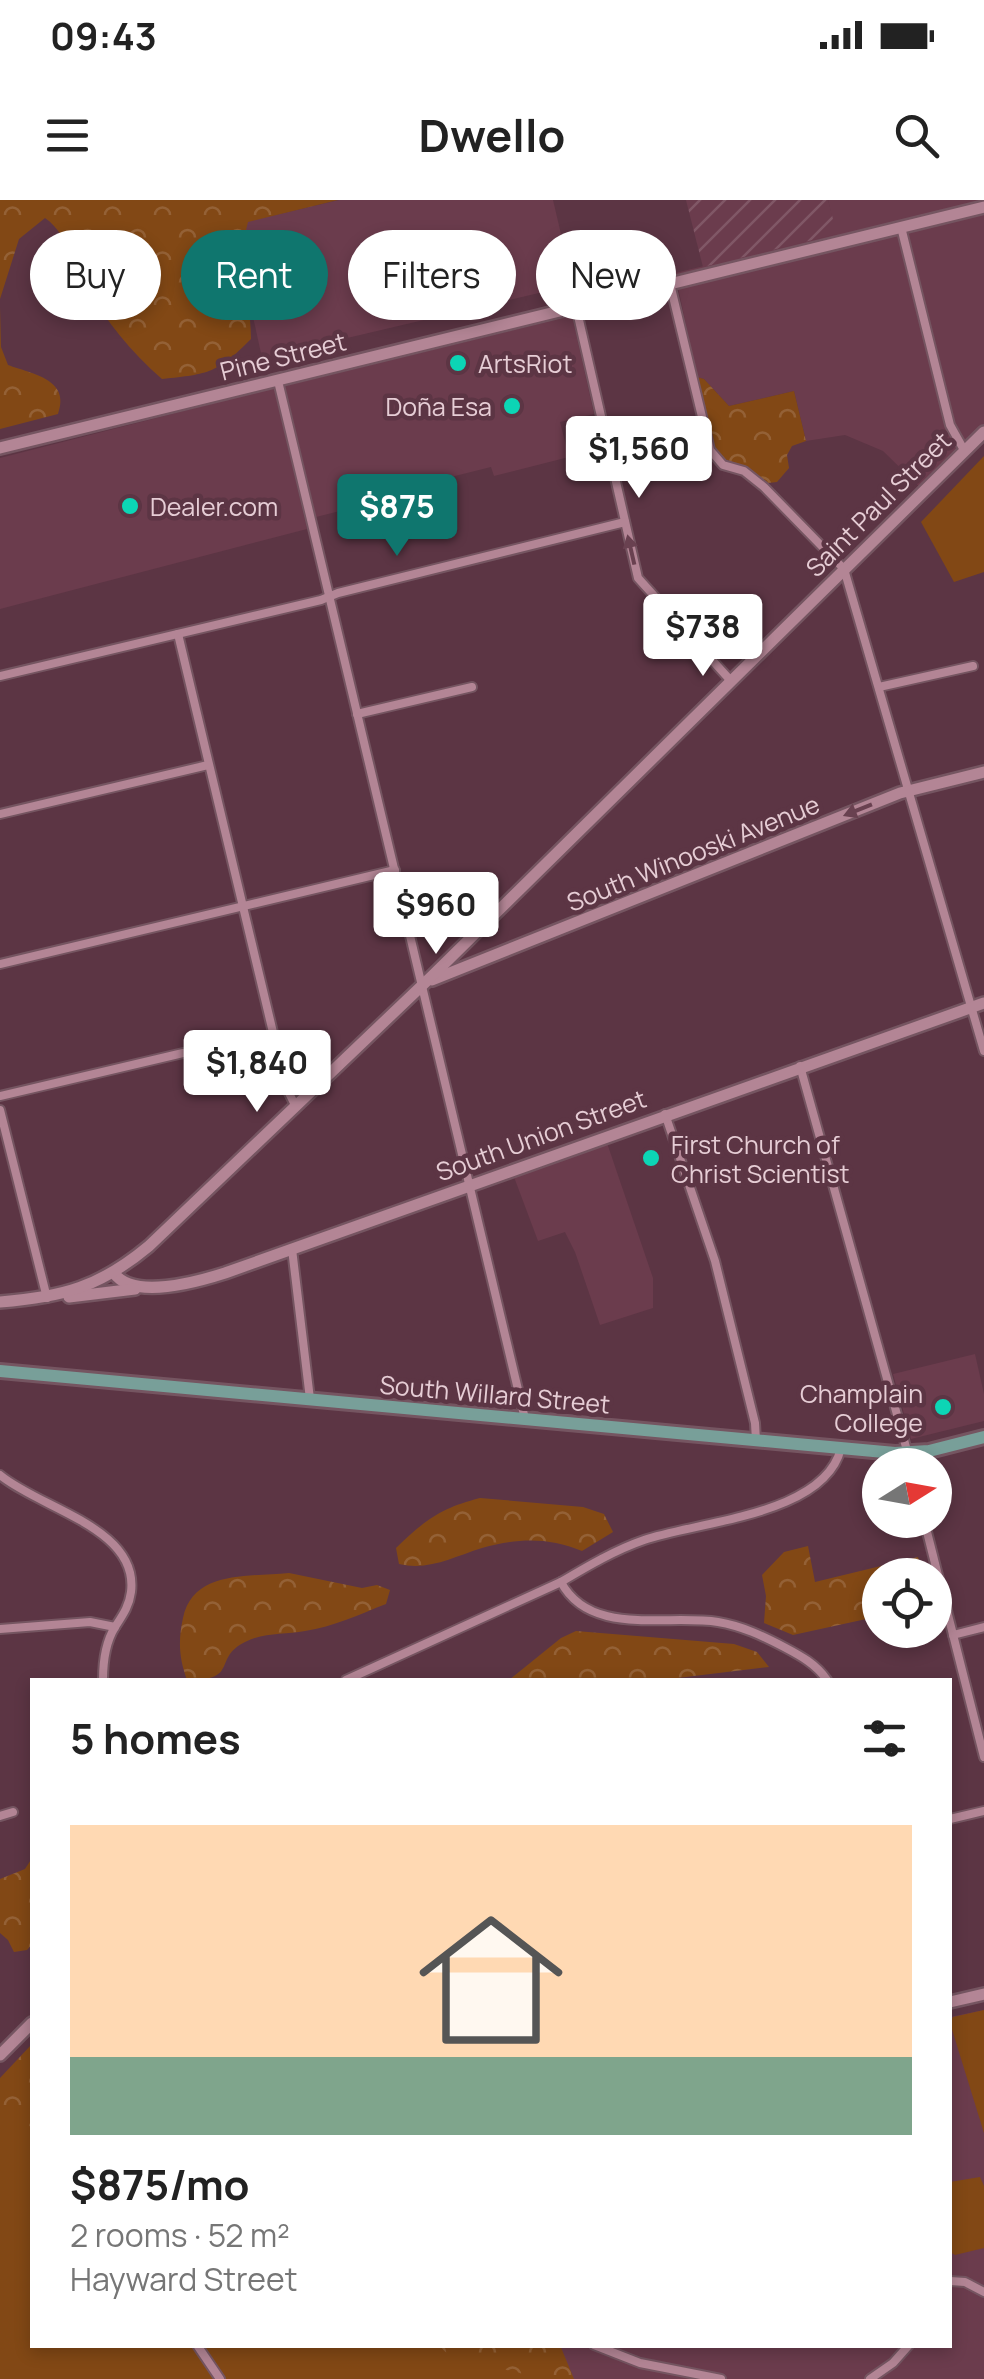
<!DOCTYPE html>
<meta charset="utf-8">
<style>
:root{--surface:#fff;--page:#f6f6f6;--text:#222;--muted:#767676;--accent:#0f766e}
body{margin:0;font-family:Manrope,sans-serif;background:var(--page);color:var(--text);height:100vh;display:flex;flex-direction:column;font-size:38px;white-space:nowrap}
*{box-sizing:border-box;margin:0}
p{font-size:32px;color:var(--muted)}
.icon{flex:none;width:55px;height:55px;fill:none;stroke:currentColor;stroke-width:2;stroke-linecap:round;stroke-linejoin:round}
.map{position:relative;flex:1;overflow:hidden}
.panel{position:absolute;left:30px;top:1478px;width:922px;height:670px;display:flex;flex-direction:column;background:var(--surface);border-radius:0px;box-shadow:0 5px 15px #0003}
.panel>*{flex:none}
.guide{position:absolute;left:30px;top:30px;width:925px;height:90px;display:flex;gap:20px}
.needle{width:65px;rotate:79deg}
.tools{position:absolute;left:862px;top:1248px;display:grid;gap:20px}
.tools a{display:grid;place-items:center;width:90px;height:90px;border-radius:50%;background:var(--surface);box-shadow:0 5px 15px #0003;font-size:50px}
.price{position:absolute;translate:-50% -85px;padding:0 22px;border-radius:10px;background:#fff;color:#222;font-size:32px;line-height:65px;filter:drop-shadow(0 2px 5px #0008)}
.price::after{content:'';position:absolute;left:50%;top:60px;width:30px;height:22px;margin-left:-15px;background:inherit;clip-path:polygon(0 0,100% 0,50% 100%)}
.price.on{background:var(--accent);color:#fff}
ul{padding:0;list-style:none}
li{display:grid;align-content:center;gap:20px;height:530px;padding:0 40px}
li span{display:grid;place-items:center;height:310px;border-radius:0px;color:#555}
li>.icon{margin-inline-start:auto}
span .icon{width:180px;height:180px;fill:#fffc;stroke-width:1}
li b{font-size:42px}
h2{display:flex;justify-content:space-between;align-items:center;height:120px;padding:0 40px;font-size:42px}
.chip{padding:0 35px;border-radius:45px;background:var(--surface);box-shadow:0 5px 15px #0003;font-size:35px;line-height:90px}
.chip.on{background:var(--accent);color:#fff}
.status{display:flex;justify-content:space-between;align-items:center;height:70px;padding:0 50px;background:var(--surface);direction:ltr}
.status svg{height:28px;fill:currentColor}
header{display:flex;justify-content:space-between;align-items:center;height:130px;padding:0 40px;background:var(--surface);font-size:45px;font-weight:700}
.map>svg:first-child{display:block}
.built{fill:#6b3c4d}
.industrial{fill:url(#industrial-furrows)}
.green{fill:#824815}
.forest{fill:url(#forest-crowns)}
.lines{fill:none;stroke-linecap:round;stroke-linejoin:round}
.street-casing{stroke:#755561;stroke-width:12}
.secondary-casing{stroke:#755561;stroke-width:16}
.primary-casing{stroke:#755561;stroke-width:18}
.street{stroke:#b38595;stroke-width:8}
.secondary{stroke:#b38595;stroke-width:11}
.primary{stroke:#789f99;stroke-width:12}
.oneway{fill:#694150}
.poi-dot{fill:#0cd5b5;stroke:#5c3544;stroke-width:4}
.labels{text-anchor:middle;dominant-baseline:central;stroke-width:9;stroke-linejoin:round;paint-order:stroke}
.street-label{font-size:25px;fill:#e6cdd5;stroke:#5c3544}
.poi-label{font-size:25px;fill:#e6cdd5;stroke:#5c3544;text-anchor:start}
</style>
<div class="status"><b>09:43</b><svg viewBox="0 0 49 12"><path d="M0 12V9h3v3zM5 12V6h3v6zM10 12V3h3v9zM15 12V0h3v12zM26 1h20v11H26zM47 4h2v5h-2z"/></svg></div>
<header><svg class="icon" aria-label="menu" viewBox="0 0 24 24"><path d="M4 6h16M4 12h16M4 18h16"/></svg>Dwello<svg class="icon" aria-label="search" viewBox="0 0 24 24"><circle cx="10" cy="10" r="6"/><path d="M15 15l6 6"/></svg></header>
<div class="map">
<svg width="984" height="2179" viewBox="0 0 984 2179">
<defs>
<pattern id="industrial-furrows" width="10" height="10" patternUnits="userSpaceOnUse" patternTransform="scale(2.5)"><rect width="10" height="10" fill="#6b3c4d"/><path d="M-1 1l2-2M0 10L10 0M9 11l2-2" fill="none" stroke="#805766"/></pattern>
<pattern id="forest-crowns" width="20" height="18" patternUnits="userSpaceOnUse" patternTransform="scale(2.5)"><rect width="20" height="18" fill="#824815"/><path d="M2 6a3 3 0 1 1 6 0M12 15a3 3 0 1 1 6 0" fill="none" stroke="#946136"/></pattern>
</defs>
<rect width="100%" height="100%" fill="#5c3544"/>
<g class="built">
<polygon points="339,0 553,0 573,85 262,158 233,25"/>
<polygon points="828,0 984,0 984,241 929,296 883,251 845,235 806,241 794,191 729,206 704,179 697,177 675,73 836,34"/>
<polygon points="572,116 594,214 560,222 569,257 494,276 491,267 395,291 396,297 316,317 285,186"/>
<polygon points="274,188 307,329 0,409 0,258"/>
<polygon points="607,943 653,1078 653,1108 600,1125 575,1052 565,1032 538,1041 514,977"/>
<polygon points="975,1154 984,1194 984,1221 911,1239 893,1174"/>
<polygon points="984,1810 984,2179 566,2179 556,2145 950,2145 950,1817"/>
</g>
<polygon class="industrial" points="686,0 828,0 837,34 703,67"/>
<g class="green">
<polygon points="984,256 984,372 954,382 921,322"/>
<polygon points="984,1810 984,1933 950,1823 953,1817"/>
<polygon points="32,1917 32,2145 556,2145 566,2179 0,2179 0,1920"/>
<polygon points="980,1977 984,1986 984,2048 955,2055 950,2052 950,1982"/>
</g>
<g class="forest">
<path d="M0,0H338L248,22C238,55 251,103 251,139C217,173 210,174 162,179C131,152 106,121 86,86C72,62 67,33 45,18L19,39L0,99Z"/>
<path d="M0,107L1,147L8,165C32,174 71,179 58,214L0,229Z"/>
<polygon points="697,177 704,179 729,206 794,191 806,241 792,246 787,255 789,268 777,282 768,283 750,269 717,256 710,241"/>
<path d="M480,1298L583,1307L604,1314L613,1332L582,1351C548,1337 518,1338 482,1348C453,1357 429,1371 399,1364L396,1348C425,1320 441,1308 480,1298Z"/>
<polygon points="808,1346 815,1382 918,1357 923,1375 880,1375 880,1416 793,1435 764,1423 766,1396 762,1375 784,1352"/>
<path d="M289,1373L362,1388L377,1385L390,1390L386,1404C360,1414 333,1427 305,1431C285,1435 264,1432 245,1442C212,1458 240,1481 187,1480C179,1458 178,1441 183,1418C193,1370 249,1377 289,1373Z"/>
<polygon points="576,1431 734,1444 757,1452 769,1467 661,1480 509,1480 561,1438"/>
<polygon points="32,1658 32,1744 27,1750 14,1752 8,1740 0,1733 0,1679 25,1669"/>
<polygon points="32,1844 32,1926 0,1928 0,1878"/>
<polygon points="438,2145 560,2145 574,2179 531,2179 520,2173 451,2157"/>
</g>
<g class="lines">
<defs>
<g id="street">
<polyline points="901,27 950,225 964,250"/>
<polyline points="670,84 710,250 723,265 744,271 764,287 844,369 984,851"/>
<polyline points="576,107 638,378 731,481"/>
<polyline points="278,181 525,1219"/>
<polyline points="178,434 286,887 296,907"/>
<polyline points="0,476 321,400 338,393 625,322"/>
<polyline points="879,487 973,466"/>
<polyline points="357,514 472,487"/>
<polyline points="0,614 208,565"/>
<polyline points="0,764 395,670"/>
<polyline points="800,866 911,1265"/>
<polyline points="0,896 183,853"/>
<polyline points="0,910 47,1098"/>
<polyline points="665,914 715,1061 755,1223 756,1241"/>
<polyline points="292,1049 310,1199"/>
<path d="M0,1275C41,1309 139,1328 131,1392C129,1407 122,1416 115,1427C105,1443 103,1462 103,1480"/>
<polyline points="924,1320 984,1557"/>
<polyline points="0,1429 90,1422 115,1427"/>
<polyline points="953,1435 984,1427"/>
<polyline points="346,1480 561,1382"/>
<path d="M827,1480C816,1464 801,1456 784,1447C763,1436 742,1426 718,1422C667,1414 590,1437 561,1382C588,1366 615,1350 644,1340C700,1321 825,1315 841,1248"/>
<polyline points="0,1616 13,1612"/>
<polyline points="950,1619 984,1611"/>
<polyline points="950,2081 965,2082 984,2092"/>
<polyline points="197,2145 220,2179"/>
<polyline points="594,2145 640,2163 721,2179"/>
<polyline points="870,2179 893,2163 909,2145"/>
</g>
<g id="secondary">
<polyline points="0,248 984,7"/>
<polyline points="432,780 900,593 984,572"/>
<path d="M114,1073C133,1100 197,1082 225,1073L984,803"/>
<polyline points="69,1097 135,1089"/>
<path d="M0,1102C63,1097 100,1087 149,1046L431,777L984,232"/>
<polyline points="950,1802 984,1794"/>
<polyline points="0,1855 32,1823"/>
</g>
<polyline id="primary" points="0,1171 895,1253 929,1251 984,1237"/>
</defs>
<use href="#street" class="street-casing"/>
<use href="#secondary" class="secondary-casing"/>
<use href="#primary" class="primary-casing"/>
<use href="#street" class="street"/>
<use href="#secondary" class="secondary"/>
<use href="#primary" class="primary"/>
</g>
<defs><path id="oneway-solid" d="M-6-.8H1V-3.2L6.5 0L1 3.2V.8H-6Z" transform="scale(2.5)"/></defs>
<g class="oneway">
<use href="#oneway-solid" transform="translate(631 350) rotate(-103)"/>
<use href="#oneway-solid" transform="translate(858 610) rotate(158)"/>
</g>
<g class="poi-dot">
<circle cx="458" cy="163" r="10"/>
<circle cx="512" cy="206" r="10"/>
<circle cx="130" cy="306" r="10"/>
<circle cx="651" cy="958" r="10"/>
<circle cx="943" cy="1207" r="10"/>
</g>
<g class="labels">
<g class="street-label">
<text transform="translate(283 156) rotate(-14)">Pine Street</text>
<text transform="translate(878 304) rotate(-45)">Saint Paul Street</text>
<text transform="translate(693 653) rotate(-22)">South Winooski Avenue</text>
<text transform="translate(541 935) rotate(-20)">South Union Street</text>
<text transform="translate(495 1194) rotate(5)">South Willard Street</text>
</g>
<g class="poi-label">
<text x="478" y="163">ArtsRiot</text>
<text x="492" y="206" text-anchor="end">Doña Esa</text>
<text x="150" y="306">Dealer.com</text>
<text x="671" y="944">First Church of<tspan x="671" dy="29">Christ Scientist</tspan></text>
<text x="923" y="1193" text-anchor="end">Champlain<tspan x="923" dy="29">College</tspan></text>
</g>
</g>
</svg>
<div class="tools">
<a><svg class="needle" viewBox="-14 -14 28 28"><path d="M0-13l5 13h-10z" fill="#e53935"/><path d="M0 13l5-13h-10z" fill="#767676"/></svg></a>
<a><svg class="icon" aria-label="locate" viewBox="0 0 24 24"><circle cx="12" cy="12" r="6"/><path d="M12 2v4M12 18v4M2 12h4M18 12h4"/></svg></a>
</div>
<b class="price" style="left:639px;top:301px">$1,560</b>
<b class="price on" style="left:397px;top:359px">$875</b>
<b class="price" style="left:703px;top:479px">$738</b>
<b class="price" style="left:436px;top:757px">$960</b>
<b class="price" style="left:257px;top:915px">$1,840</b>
<div class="guide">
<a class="chip">Buy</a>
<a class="chip on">Rent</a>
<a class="chip">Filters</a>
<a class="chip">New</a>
</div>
<section class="panel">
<h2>5 homes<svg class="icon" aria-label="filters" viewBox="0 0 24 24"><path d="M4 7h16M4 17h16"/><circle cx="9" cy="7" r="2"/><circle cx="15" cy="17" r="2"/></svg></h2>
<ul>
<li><span style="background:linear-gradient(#ffd9b3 75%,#7fa58c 0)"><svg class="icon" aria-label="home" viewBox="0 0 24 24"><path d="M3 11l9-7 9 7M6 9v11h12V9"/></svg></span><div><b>$875/mo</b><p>2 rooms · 52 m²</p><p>Hayward Street</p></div></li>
</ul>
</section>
</div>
